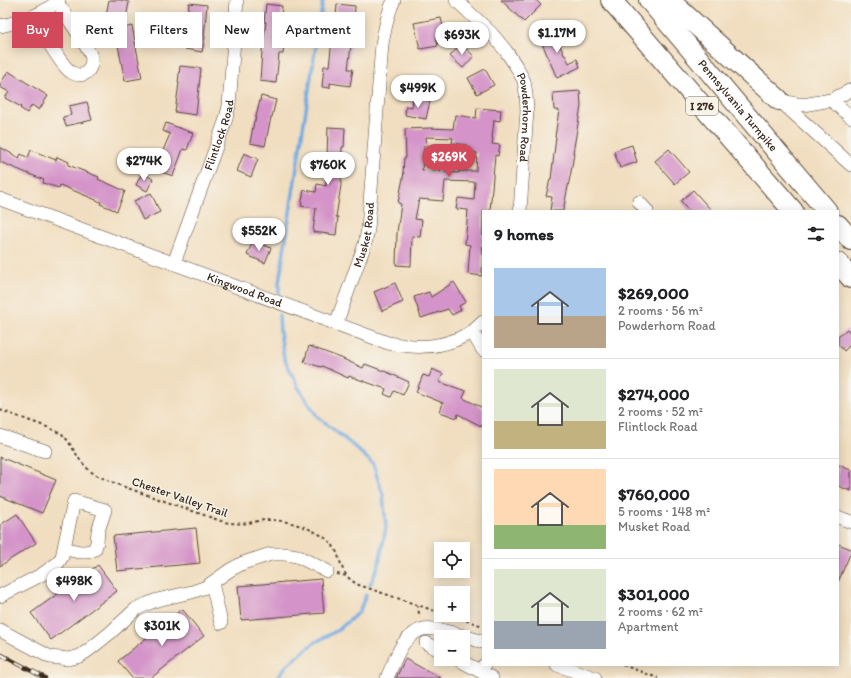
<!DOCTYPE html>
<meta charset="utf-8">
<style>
:root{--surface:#fff;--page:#f6f6f6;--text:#202124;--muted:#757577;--line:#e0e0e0;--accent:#d1495b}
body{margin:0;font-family:Itim,sans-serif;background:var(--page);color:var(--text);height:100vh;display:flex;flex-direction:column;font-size:15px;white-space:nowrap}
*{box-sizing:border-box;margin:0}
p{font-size:13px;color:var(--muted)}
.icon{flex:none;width:22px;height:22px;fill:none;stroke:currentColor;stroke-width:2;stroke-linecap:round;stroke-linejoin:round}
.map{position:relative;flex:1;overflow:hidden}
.side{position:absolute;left:482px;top:210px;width:357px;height:456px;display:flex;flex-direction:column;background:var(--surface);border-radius:0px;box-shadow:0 2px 10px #0003}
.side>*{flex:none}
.guide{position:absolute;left:12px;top:12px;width:380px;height:36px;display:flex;gap:8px}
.fabs{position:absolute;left:434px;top:542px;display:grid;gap:8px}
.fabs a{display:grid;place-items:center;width:36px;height:36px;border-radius:0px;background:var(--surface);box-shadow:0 2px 10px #0003;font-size:20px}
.price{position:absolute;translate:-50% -34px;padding:0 9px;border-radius:14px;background:#fff;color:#222;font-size:13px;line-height:26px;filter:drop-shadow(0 1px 2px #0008)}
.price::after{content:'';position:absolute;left:50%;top:24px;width:12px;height:9px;margin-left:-6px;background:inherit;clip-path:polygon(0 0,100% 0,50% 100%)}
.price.current{background:var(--accent);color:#fff}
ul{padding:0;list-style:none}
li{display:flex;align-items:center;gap:12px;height:100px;padding:0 12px}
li+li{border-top:1px solid var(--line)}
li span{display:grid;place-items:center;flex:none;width:112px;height:80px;border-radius:0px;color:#555}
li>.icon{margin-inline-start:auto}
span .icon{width:48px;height:48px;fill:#fffc;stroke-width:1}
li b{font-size:17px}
h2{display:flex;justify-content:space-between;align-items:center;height:48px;padding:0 12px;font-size:17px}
.tag{padding:0 14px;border-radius:0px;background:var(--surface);box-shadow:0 2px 10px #0003;font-size:14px;line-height:36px}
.tag.current{background:var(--accent);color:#fff}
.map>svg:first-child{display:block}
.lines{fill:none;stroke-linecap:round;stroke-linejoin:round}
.stream{stroke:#72aae1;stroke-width:3.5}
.building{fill:#d494c9;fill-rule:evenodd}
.minor-casing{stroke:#564536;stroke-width:14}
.highway-casing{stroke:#564536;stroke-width:22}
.path{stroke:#564536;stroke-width:2;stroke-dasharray:3 3;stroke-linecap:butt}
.minor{stroke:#fff;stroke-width:13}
.highway{stroke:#fff;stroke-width:20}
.rail-casing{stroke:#3b2a1e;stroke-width:4.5}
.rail{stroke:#f7f3e8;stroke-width:3;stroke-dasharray:9;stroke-linecap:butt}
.labels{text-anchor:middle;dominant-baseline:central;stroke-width:3;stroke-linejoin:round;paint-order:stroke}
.shield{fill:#f7f3e8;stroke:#73665b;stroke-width:1}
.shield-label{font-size:11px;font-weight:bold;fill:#3b2a1e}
.street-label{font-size:12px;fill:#3b2a1e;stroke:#f7f3e8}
</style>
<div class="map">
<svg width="851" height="678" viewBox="0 0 851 678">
<rect width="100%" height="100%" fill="#f7f3e8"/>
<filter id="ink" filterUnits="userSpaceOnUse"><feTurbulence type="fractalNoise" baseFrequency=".025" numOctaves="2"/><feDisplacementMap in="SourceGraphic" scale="8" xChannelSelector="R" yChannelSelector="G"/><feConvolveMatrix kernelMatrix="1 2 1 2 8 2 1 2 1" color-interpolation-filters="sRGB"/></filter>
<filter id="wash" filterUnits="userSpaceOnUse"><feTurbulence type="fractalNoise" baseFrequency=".012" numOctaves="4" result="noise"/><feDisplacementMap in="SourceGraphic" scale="16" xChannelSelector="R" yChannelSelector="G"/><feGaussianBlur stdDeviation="0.9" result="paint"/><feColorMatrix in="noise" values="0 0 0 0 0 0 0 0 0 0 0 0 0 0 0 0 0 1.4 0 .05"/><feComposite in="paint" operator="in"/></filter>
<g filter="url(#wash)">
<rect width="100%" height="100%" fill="#f1dec0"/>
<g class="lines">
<g class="stream">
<polyline points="279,293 279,283 323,0"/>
<polyline points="279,315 280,332 284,358 298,387 317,416 356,448 373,464 383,495 386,527 379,564 370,585"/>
<polyline points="277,678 288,664 314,643 338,630 359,612 366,595"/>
</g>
</g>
<g id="blocks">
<g class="building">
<polygon points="109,0 120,0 129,2 126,19 106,15"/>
<polygon points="501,0 536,0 541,5 524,22"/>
<polygon points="189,3 207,5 204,36 205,37 202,52 185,49 190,21 187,21"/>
<polygon points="266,4 282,6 279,35 292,37 290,46 284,45 283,54 279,54 276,83 260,81 262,51 266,22 264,22"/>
<polygon points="337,4 355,6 354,23 348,69 353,69 350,86 330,83 330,88 322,87 324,66 329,66 333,32 335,33"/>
<polygon points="441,18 445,35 436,37 438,46 420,49 414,23"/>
<polygon points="132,26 142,78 125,81 115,30"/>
<polygon points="553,28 564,55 565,55 569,63 577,59 580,67 557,78 538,34"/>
<polygon points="461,44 474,56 463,68 450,56"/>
<polygon points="180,66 201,68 196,115 175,112 179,83 178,83"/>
<polygon points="485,69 494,85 477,94 468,78"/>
<polygon points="8,71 48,96 39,110 32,105 27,113 20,108 21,107 5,98 9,92 0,87 0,85"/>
<polygon points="580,91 581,106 573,153 574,153 572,167 563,211 550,211 552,197 546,196 550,179 551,179 556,137 555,137 559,110 554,110 553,93"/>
<polygon points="261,96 276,100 272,117 271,117 265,146 250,143 254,121 255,121"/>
<polygon points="413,98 430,101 426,119 405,115 406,106 412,107"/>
<polygon points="87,102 92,120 66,126 63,117 71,115 69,106"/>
<path d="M477,108L501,110L500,121L494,120L492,138H493L492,144L500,145L498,156L495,155L490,211H483L482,276L468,274L470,245L465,244L468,210L456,209L458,198L474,200L475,182L445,181L443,201L419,199L415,219L422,220L420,237L412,236L411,266L396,265L397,233L401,204L398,203L404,173H403L404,158H406L405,129L430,128L453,129L455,115L476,118ZM426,137L453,138L452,143L466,145L465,152L477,153L476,171H459V173L422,170L424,146H427Z"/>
<polygon points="166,123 193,133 187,150 183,149 173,176 153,169 159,152 162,153 170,134 163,131"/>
<polygon points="328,127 345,128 344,147 342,147 341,185 336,217 338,217 336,235 313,232 316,208 301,206 304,190 316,192 317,184 326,186 327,167 320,167 320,156 327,156"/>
<polygon points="632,145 637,162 620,168 614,151"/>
<polygon points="0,147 19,158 21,154 28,158 31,150 56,160 57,157 69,162 68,165 99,177 98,179 125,191 117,211 100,204 101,202 60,185 59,188 43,183 44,180 0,162"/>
<polygon points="669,149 689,172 675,184 655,161"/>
<polygon points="244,153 258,159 251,177 237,171"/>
<polygon points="142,173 153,179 147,191 136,185"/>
<polygon points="693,190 712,211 689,211 681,201"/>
<polygon points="151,193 160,212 143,220 134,201"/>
<polygon points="253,241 271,248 265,263 247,255"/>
<polygon points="454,282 466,302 459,306 461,310 452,315 448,309 421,318 414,297 429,292 431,297"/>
<polygon points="395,283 403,302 382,311 374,292"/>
<polygon points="847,329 851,334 851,344 844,351 838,344 838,337"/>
<polygon points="309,346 341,358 363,368 365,364 389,373 409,382 403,395 394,391 391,397 384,394 386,389 349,376 348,378 322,366 321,367 304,362"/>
<polygon points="432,369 443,374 439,382 466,391 463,398 483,408 483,427 458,414 457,418 440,412 443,403 416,392 423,375 429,377"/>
<polygon points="0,457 56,480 42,513 0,496"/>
<polygon points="838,465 851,470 851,491 838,486"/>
<polygon points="17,514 36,543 0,566 0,525"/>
<polygon points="196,528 200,563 117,571 113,536"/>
<polygon points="838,544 851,549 851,552 838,582"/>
<polygon points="98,565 117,591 51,640 31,613"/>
<polygon points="321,579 324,613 241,620 238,586"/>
<polygon points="182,609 204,636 151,678 132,678 118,661"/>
<polygon points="405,659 441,678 396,678"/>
</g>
</g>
</g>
<g filter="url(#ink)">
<use href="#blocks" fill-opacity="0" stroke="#564536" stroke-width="1"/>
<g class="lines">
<defs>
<g id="minor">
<path id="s1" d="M456,0L491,33L506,51L516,66L524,81L526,94L527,111L520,211"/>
<path d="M34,17C41,29 61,66 71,72C77,76 84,76 88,71C90,68 92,63 92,59C91,51 63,11 57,2"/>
<path d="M0,26C21,22 43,15 59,0"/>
<polyline points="779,100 851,165"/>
<polyline points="831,100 851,117"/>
<polyline points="780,101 803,105 831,100 851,90"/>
<path id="s2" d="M0,199L388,343C410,347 433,349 455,340C461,338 466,335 472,332L483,350"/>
<polyline points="639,202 647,211"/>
<path id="s3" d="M174,263L225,122L229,106L237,0"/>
<path id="s4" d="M336,324L365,244L368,229L382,44C385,29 387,14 394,0"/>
<polyline points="472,332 483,322"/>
<polyline points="0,436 45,451"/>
<polyline points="838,517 851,522"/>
<polyline points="212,583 221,623"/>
<path d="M0,596L41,575L58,563L62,557L74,501L105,510L98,531L97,542L95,549C84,555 75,551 64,548"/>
<polyline points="0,630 50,657 69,659 80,656 90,649 110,633 136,609 147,604 157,600 192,592 206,587 230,570 243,563 271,554 285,554 297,556 327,571"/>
<polyline points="426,643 441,651"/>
<polyline points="457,659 480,671 484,665"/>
<polyline points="557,665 595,678"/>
<polyline points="480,671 492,678"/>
<path d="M387,678C392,667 396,655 403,644C408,638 415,631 423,629C436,626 469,638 483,642"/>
</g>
<g id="highway">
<polyline points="611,0 793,211"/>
<path id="s5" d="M649,0L827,211"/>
<polyline points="669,0 779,100"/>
<polyline points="838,225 851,240"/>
<polyline points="838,263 851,278"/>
</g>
</defs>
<use href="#minor" class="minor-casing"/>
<use href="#highway" class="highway-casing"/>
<g class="path">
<path d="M0,410L47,427L62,434L68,441L80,460L86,467L90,471L98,476L119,485L224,522C234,524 244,524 254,522C258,521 262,520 266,520C286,519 317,529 331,543C340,553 339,566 347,576C349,579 353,581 356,584L441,613"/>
<polyline points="337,574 347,576"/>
<polyline points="417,605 420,617"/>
<polyline points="449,615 483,626"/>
<polyline points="623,665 658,678"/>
</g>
<use href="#minor" class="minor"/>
<use href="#highway" class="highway"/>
<defs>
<polyline id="rail" points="0,654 45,678"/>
</defs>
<use href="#rail" class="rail-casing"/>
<use href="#rail" class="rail"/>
</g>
</g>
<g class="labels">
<rect class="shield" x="686" y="97" width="32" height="18" rx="3"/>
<g class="shield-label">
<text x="702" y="106">I 276</text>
</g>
<g class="street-label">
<text stroke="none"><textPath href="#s5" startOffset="138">Pennsylvania Turnpike</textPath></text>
<text stroke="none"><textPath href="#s1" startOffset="143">Powderhorn Road</textPath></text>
<text stroke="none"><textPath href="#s3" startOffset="136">Flintlock Road</textPath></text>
<text stroke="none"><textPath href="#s4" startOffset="94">Musket Road</textPath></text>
<text stroke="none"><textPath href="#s2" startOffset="261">Kingwood Road</textPath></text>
<text transform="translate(180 497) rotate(19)">Chester Valley Trail</text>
</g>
</g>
</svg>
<div class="fabs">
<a><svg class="icon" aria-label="locate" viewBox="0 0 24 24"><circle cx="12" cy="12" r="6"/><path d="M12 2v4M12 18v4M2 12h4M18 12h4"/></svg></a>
<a>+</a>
<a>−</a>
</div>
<b class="price" style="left:557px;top:54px">$1.17M</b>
<b class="price" style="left:462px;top:56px">$693K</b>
<b class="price" style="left:418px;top:109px">$499K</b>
<b class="price current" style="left:449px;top:178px">$269K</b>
<b class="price" style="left:144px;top:182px">$274K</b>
<b class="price" style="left:328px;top:186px">$760K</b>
<b class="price" style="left:259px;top:252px">$552K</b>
<b class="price" style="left:74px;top:602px">$498K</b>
<b class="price" style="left:162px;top:647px">$301K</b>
<div class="guide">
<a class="tag current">Buy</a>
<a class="tag">Rent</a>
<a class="tag">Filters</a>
<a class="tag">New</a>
<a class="tag">Apartment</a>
</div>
<section class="side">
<h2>9 homes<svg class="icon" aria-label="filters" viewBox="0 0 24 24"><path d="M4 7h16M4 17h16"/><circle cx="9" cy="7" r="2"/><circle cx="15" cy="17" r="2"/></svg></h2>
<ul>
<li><span style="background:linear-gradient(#a9c7e8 60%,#b9a48a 0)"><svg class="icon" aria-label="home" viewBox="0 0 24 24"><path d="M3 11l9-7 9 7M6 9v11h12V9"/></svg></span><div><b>$269,000</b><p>2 rooms · 56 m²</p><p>Powderhorn Road</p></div></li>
<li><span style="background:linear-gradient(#dfe7d0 65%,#c2b280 0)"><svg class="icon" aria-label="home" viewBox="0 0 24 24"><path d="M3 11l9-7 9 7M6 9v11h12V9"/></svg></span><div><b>$274,000</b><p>2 rooms · 52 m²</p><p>Flintlock Road</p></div></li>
<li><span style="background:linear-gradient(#ffd9b3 70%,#8fb573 0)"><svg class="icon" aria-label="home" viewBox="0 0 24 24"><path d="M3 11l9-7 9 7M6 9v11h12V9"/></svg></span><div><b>$760,000</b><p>5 rooms · 148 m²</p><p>Musket Road</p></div></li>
<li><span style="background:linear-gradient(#dfe7d0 65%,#9aa5b1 0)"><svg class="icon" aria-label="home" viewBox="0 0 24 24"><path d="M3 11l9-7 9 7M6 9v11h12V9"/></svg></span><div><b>$301,000</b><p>2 rooms · 62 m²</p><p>Apartment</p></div></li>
</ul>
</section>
</div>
